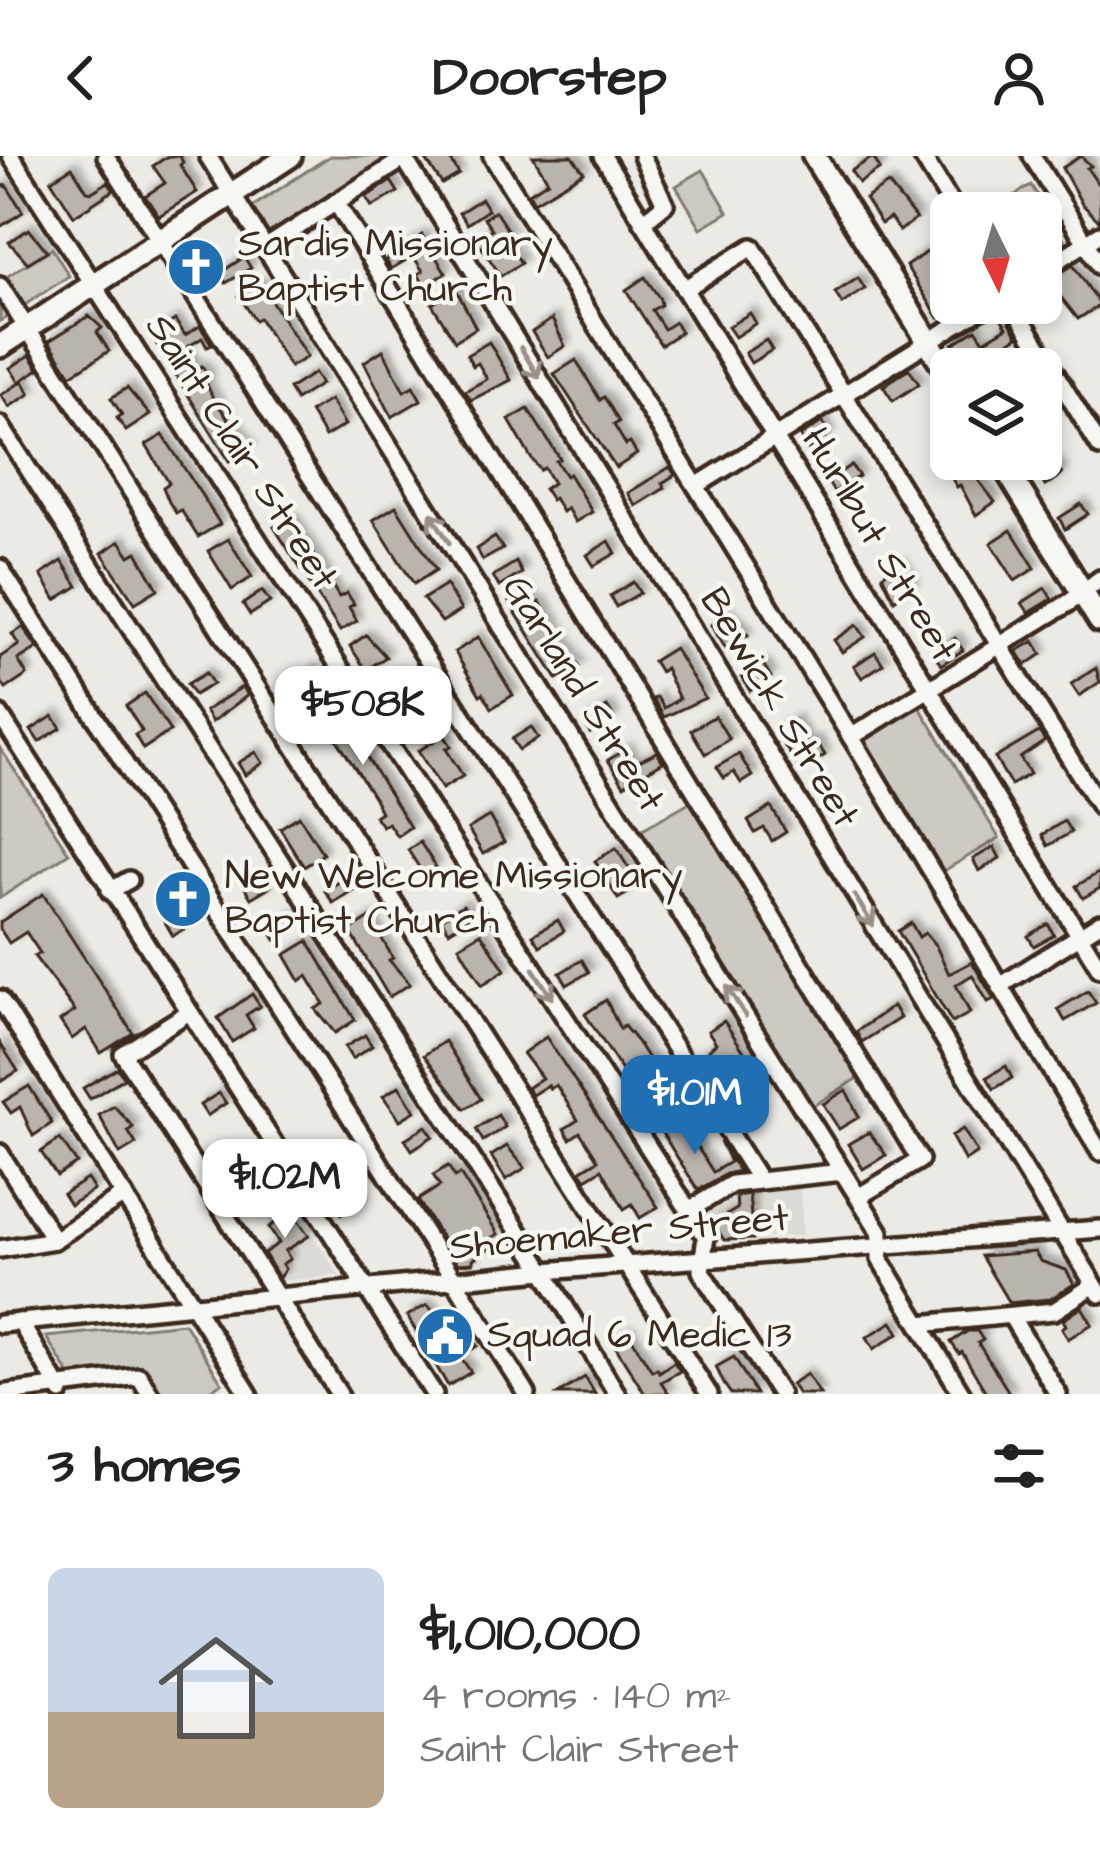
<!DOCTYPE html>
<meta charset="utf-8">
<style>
:root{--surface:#fff;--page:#f2f2f2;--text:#222;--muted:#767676;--line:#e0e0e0;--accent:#1f6fb2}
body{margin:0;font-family:"Architects Daughter",sans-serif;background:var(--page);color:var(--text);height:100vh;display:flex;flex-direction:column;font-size:45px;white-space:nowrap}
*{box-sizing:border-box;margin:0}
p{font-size:39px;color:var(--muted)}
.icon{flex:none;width:66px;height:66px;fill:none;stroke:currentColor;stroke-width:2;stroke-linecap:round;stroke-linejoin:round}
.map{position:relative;height:1238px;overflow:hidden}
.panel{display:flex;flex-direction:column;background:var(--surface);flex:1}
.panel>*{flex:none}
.needle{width:78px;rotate:175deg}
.controls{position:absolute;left:930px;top:36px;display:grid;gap:24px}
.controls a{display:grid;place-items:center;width:132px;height:132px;border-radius:18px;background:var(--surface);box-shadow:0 6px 18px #0003;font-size:60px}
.price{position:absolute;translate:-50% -102px;padding:0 27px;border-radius:24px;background:#fff;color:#222;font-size:39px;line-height:78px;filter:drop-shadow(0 3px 6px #0008)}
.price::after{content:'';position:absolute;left:50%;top:72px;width:36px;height:27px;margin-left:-18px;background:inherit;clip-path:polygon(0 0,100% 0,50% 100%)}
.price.on{background:var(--accent);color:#fff}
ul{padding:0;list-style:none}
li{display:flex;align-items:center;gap:36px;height:300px;padding:0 48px}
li+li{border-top:3px solid var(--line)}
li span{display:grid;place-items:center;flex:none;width:336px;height:240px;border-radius:18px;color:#555}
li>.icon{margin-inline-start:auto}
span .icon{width:144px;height:144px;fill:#fffc;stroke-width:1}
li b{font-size:51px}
h2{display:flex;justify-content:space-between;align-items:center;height:144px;padding:0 48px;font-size:51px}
header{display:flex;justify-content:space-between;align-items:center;height:156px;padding:0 48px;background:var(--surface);font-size:54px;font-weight:800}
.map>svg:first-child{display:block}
.built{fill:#dcdad4}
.green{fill:#cdcac4;stroke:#847a71;stroke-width:3}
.building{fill:#bab4ae;stroke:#3b2a1e;stroke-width:3;filter:url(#shadow)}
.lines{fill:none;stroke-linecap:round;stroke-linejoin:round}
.minor-casing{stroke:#3b2a1e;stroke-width:24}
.major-casing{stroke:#3b2a1e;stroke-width:30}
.minor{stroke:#f6f6f2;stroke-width:15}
.major{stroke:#f6f6f2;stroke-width:21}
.oneway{stroke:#989088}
.labels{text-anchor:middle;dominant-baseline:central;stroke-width:9;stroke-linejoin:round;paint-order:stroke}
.poi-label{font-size:39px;fill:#3b2a1e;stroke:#f6f6f2;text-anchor:start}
.street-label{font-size:39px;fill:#3b2a1e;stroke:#f6f6f2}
</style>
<header><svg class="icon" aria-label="back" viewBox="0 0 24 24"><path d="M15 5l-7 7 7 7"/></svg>Doorstep<svg class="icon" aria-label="person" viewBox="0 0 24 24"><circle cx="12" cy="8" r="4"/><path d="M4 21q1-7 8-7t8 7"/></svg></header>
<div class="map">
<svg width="1100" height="1238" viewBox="0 0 1100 1238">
<defs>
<filter id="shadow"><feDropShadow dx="5.5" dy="-5.5" stdDeviation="3" flood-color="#0004"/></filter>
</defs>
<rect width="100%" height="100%" fill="#ebeae5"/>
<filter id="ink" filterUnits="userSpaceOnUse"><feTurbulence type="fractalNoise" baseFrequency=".00833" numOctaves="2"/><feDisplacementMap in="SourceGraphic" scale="24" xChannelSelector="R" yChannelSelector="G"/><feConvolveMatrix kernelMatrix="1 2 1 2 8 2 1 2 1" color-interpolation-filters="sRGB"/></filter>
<g filter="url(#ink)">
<g class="built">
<polygon points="800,1026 803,1079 717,1085 697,1056 748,1029"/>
<polygon points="313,1080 339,1119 275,1126 265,1109"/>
</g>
<g class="green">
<polygon points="330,0 386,0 390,7 273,84 252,51"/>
<polygon points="703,14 728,56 701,72 676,30"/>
<polygon points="1031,29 1066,86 1041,101 1041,57 987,57"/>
<polygon points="52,92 69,120 0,165 0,125"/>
<polygon points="918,548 999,682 937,719 856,584"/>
<polygon points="0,592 69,697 0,742"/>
<polygon points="693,644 860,921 813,950 641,674"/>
<polygon points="184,1167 222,1227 204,1238 158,1238 142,1217 74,1226 46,1181"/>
</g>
<g class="building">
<polygon points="168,0 179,0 183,6 180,9 197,36 159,60 145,40 165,27 153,10"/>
<polygon points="432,0 448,0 459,18 442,28 426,4"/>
<polygon points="533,0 572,0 584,16 534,46 529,37 548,25"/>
<polygon points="1081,0 1091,10 1087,12 1100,31 1100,66 1082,48 1062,12"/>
<polygon points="873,1 880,13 859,27 851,15"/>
<polygon points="72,11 87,35 92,36 108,26 114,34 74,60 51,24"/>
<polygon points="391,25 398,36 372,51 366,41"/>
<polygon points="888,28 916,63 899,75 890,62 881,68 865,43"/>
<polygon points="6,29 23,56 0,71 0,32"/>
<polygon points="481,43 488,54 467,68 459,57"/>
<polygon points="495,55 510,78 504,82 521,107 501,120 476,83 492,73 484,62"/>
<polygon points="29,73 47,95 28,107 9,86"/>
<polygon points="422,79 446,117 425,130 418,118 423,115 413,100 391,113 386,104"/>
<polygon points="199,93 215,117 201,126 184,100"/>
<polygon points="930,94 945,122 951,118 951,147 963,147 939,162 906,110"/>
<polygon points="244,101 251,112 226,127 220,117"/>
<polygon points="1073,109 1100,149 1078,163 1048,125"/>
<polygon points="645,121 660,143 661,149 652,154 664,173 675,166 681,176 661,189 626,134"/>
<polygon points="858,122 865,133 842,148 835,137"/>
<polygon points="260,127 307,201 290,211 259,162 255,164 239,140"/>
<polygon points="456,133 476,172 455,185 432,148"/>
<polygon points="1004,156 1018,180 969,212 953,188 976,173 984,185 1007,171 999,159"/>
<polygon points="750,157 756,167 735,181 728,171"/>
<polygon points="89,160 102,172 97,176 109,195 71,219 49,185"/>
<polygon points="552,163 565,190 548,201 532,176"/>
<polygon points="175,164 185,179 200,170 212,189 207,191 202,182 184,193 197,213 202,210 210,223 206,226 213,242 250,292 229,305 151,179"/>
<polygon points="766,184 772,194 751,207 745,197"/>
<polygon points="489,186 511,224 471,244 465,235 487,223 478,207 473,210 467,199"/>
<polygon points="383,194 404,235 413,230 421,244 392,261 364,206"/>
<polygon points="30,199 39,213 19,226 10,212"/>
<polygon points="576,204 600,244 604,241 611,252 619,266 614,269 626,289 630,287 637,298 616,312 554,218"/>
<polygon points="909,213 919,228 893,245 883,230"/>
<polygon points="314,217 321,228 296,244 289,233"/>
<polygon points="23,225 30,238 9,251 1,239"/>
<polygon points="127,232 150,259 126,275 117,262 122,259 111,242"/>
<polygon points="330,244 345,269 325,281 310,256"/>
<polygon points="528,253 560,303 556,305 566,320 569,318 592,356 575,366 567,352 562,356 554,342 551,344 544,333 553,327 544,312 540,314 531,302 509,264"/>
<polygon points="822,266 830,278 808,293 800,280"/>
<polygon points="163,279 220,368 198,381 181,354 176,357 169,346 163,331 169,327 146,289"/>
<polygon points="951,283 951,299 937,308 930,297"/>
<polygon points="949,303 966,303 972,307 978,318 975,320 995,346 976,359 960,329 957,331 951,321 958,316"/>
<polygon points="1055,307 1062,318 1045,330 1038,318"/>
<polygon points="851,309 859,320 834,336 827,325"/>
<polygon points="670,311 675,319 662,327 665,332 636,350 628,337"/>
<polygon points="1081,348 1088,358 1065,373 1059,362"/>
<polygon points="396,350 436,414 414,428 373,364"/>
<polygon points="291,361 339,441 347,437 354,448 349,451 357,465 340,475 274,371"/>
<polygon points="1011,374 1035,412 1015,425 991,387"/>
<polygon points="495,381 503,393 483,404 476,393"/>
<polygon points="228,383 252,421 232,434 208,395"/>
<polygon points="120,385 130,400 137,396 158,433 135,447 102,397"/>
<polygon points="609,385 616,397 594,410 587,399"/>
<polygon points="62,405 78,430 56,444 41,419"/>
<polygon points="516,406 522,417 499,431 493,420"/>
<polygon points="900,407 914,431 894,444 882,419"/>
<polygon points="633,426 640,437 616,451 610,440"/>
<polygon points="446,429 461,454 442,466 423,443"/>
<polygon points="1045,432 1052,443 1029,457 1022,447"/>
<polygon points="262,435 270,446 250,459 243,448"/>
<polygon points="526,435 534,449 540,446 579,510 557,523 509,446"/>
<polygon points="728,458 748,479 726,493 711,469"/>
<polygon points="857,469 865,481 842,496 834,484"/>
<polygon points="23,471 37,492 18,504 27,519 6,533 0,524 0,501 19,489 12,478"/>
<polygon points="366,479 386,501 366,514 350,490"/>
<polygon points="478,481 513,539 492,552 483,537 480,539 455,496"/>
<polygon points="955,482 963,494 941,509 933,496"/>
<polygon points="1034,485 1042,498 1026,509 1017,495"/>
<polygon points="674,492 705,542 664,561 653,543 657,541 664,552 679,543 665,512 660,516 653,505"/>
<polygon points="875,496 883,508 862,522 854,510"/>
<polygon points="763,508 771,521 750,535 742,522"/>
<polygon points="1096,512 1100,526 1079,540 1071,528"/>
<polygon points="312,513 320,525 304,535 296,523"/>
<polygon points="398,516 411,541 391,553 376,529"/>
<polygon points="206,517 213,528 194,539 187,528"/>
<polygon points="242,531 248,539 212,566 205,555"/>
<polygon points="145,537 170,575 143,593 135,579 142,575 126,550"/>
<polygon points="329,540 410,671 397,680 388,667 382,670 375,660 381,656 374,642 315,549"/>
<polygon points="441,547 447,556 406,580 398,568"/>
<polygon points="607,551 614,562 590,577 584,565"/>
<polygon points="53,560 61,572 39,586 31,574"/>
<polygon points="715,560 729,583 705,598 691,574"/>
<polygon points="794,564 809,588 815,584 825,599 801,614 775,576"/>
<polygon points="531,571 538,582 519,594 512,583"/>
<polygon points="1039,576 1045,585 1020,602 1030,618 1011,629 995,602"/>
<polygon points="444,579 451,590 446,593 463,620 442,633 418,595"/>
<polygon points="627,593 635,607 657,596 663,606 624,629 608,604"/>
<polygon points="256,596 263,607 245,619 238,607"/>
<polygon points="739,598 752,620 741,627 734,616 724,622 717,611"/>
<polygon points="771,651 786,676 772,685 764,672 755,677 748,665"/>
<polygon points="299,660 323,698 304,711 280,672"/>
<polygon points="489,660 504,686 483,698 468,673"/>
<polygon points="1064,665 1071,676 1048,690 1042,679"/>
<polygon points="420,686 436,711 424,719 408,694"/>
<polygon points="994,691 1000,702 979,715 973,703"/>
<polygon points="616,692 640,730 618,743 595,705"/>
<polygon points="1100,716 1100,732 1083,742 1076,730"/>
<polygon points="182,719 207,759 173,780 162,761 173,754 160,733"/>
<polygon points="264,719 271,730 251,742 245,732"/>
<polygon points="345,722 353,734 333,747 325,735"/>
<polygon points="43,738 133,877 101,897 86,873 72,883 60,865 75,855 34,800 40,797 26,776 9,787 0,773 0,766"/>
<polygon points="463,749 471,761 449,775 441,763"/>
<polygon points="290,759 297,771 276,784 269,772"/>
<polygon points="370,762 393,802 389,804 410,828 389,841 350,775"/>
<polygon points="558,764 564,775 540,790 533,779"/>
<polygon points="911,767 919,781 925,777 936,790 949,818 972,806 994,843 988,846 972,819 956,829 970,857 952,867 898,775"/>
<polygon points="1048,768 1054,779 1034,790 1028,780"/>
<polygon points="481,777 505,814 482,829 459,790"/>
<polygon points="308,785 355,864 335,877 315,853 324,848 307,820 300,825 285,799"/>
<polygon points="582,804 589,816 567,829 560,817"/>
<polygon points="1088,835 1096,847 1065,865 1058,853"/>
<polygon points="252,838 260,850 246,859 254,872 232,886 218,862"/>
<polygon points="606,844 620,873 624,870 638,887 659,920 651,925 671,948 652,961 585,858"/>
<polygon points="893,850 900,862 862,886 856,876"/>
<polygon points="724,865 765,928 749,938 730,914 715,923 721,933 717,936 697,904 716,887 708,875"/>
<polygon points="365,879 372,890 352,903 345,891"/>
<polygon points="546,881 658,1051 640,1062 632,1048 624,1053 602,1013 586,1023 580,1015 598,1004 580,976 570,983 564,973 578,964 556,929 550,933 548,929 532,939 527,932 542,922 523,897"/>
<polygon points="445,885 481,943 465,953 424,899"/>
<polygon points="0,887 18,915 0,926"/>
<polygon points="1006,910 1012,922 994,933 987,921"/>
<polygon points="117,912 124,922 90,943 83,932"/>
<polygon points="29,930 52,967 33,980 20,951 11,957 3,946"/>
<polygon points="399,930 415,955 400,964 383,940"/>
<polygon points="846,934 859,961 839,973 823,948"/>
<polygon points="219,937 226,947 207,960 200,949"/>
<polygon points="114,950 133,971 128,975 136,988 120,998 99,959"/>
<polygon points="498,959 505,971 483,985 476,973"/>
<polygon points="681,965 713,1016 730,1006 720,985 739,1015 726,1018 698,1034 662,977"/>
<polygon points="426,970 433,980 412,994 405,983"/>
<polygon points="963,973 977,997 965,1005 951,980"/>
<polygon points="869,976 886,999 863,1013 848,988"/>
<polygon points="60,983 77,1007 57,1020 41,996"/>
<polygon points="507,990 525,1012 506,1024 491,1000"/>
<polygon points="448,1010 455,1021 460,1018 498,1078 491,1082 495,1088 473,1103 473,1107 458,1108 418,1044 440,1030 433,1019"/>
<polygon points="87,1023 94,1034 70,1049 63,1038"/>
<polygon points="353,1034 361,1046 342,1058 334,1046"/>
<polygon points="749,1038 753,1083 724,1084 713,1067 737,1053 736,1040"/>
<polygon points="292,1056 309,1080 285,1095 290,1103 282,1108 285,1113 279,1122 264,1097 279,1087 269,1071"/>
<polygon points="1035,1096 1040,1105 1066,1114 1074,1128 1050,1143 1009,1147 981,1100"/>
<polygon points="427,1149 449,1171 461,1164 478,1190 460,1200 471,1216 448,1230 407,1160"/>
<polygon points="1082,1151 1092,1168 1068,1183 1062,1172 1066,1169 1063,1164"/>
<polygon points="892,1166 899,1177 874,1193 867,1181"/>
<polygon points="968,1175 977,1175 983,1184 978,1187 1010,1238 987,1238 962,1196 959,1198 951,1186"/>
<polygon points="628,1176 652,1215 657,1212 659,1216 674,1206 680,1215 661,1226 669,1238 645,1238 612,1185"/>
<polygon points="734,1201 741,1213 756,1238 731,1238 724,1228 716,1211"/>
<polygon points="807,1218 820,1238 798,1238 791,1228"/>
<polygon points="585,1221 595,1238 558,1238"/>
</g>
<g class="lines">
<defs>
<g id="minor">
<polyline points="11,0 706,1081 701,1115 780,1238"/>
<polyline points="106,0 759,1024"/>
<polyline points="208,0 880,1076 880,1103 962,1238"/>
<polyline points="403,0 1100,1138"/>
<polyline points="492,0 851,581 1100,996"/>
<polyline points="603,0 1100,813"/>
<polyline points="642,0 665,48 643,66"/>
<polyline points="922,0 957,57"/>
<polyline points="1032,0 1100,110"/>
<polyline points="336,46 920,1004 858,1041"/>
<polyline points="265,92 408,0"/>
<polyline points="1041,115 1100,78"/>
<polyline points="0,130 709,1238"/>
<polyline points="684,133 752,91 1100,651"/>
<polyline points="1012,147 1100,291"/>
<polyline points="0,269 544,1115 617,1238"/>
<polyline points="696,330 991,147"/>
<polyline points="0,412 527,1238"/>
<polyline points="0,559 434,1238"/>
<polyline points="851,581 1070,446 1100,423"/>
<polyline points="110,735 129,724"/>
<polyline points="1000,830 1100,767"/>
<polyline points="0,843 249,1238"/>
<polyline points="189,856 123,898 339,1238"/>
<polyline points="0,997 54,1084"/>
<polyline points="689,1054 732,1028 842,1016"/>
<polyline points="0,1093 54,1084 124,1039"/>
<polyline points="1011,1160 1058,1238"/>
<polyline points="20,1166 61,1236"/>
<polyline points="0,1168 544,1115 1100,1073"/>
<polyline points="920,1168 1054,1155 1094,1129"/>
<polyline points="0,1238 139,1220 150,1238"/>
</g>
<g id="major">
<polyline points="814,0 951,222"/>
<polyline points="0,190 290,0"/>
<polyline points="1000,303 1100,465"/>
</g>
</defs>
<use href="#minor" class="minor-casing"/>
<use href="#major" class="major-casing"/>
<use href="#minor" class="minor"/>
<use href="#major" class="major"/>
</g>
<defs><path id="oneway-shaft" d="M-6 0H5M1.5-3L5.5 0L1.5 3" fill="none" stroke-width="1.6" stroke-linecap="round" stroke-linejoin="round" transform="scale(3)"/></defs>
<g class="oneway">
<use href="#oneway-shaft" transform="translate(530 207) rotate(59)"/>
<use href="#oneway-shaft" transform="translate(440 372) rotate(-122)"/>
<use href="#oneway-shaft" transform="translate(864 755) rotate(59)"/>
<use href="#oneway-shaft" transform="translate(543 828) rotate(57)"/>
<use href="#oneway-shaft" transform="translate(736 845) rotate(-122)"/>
</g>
</g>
<defs>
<symbol id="church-disc" viewBox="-11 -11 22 22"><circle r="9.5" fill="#1f6fb2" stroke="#f6f6f2"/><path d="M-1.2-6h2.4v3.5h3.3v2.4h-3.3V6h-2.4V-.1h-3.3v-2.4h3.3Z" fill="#fff"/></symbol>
<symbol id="civic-disc" viewBox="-11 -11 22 22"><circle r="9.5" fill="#1f6fb2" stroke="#f6f6f2"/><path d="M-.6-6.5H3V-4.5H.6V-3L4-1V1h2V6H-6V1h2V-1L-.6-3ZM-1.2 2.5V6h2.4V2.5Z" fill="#fff"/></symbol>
</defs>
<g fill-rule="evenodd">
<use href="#church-disc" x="163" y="78" width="66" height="66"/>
<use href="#church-disc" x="150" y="710" width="66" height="66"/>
<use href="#civic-disc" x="412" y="1147" width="66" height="66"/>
</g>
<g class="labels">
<g class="poi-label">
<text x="238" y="89">Sardis Missionary<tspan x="238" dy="45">Baptist Church</tspan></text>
<text x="225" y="721">New Welcome Missionary<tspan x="225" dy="45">Baptist Church</tspan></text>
<text x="487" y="1180">Squad 6 Medic 13</text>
</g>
<g class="street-label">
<text transform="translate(241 296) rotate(57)">Saint Clair Street</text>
<text transform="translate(879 389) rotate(59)">Hurlbut Street</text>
<text transform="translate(583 538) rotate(58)">Garland Street</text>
<text transform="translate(779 552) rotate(59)">Bewick Street</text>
<text transform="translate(619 1077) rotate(-5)">Shoemaker Street</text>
</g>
</g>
</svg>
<div class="controls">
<a><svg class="needle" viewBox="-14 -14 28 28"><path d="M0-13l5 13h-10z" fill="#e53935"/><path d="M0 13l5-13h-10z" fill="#767676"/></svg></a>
<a><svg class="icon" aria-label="layers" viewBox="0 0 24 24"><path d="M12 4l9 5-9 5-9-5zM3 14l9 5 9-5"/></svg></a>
</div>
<b class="price" style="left:363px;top:612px">$508K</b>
<b class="price on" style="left:695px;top:1001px">$1.01M</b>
<b class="price" style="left:285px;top:1085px">$1.02M</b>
</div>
<section class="panel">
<h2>3 homes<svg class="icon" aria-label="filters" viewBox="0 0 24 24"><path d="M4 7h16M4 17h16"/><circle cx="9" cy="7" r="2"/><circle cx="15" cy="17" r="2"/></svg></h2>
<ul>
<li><span style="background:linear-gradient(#c9d6e8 60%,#b9a48a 0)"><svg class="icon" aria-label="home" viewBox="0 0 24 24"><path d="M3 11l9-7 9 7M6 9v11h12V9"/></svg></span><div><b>$1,010,000</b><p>4 rooms · 140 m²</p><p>Saint Clair Street</p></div></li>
</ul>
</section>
